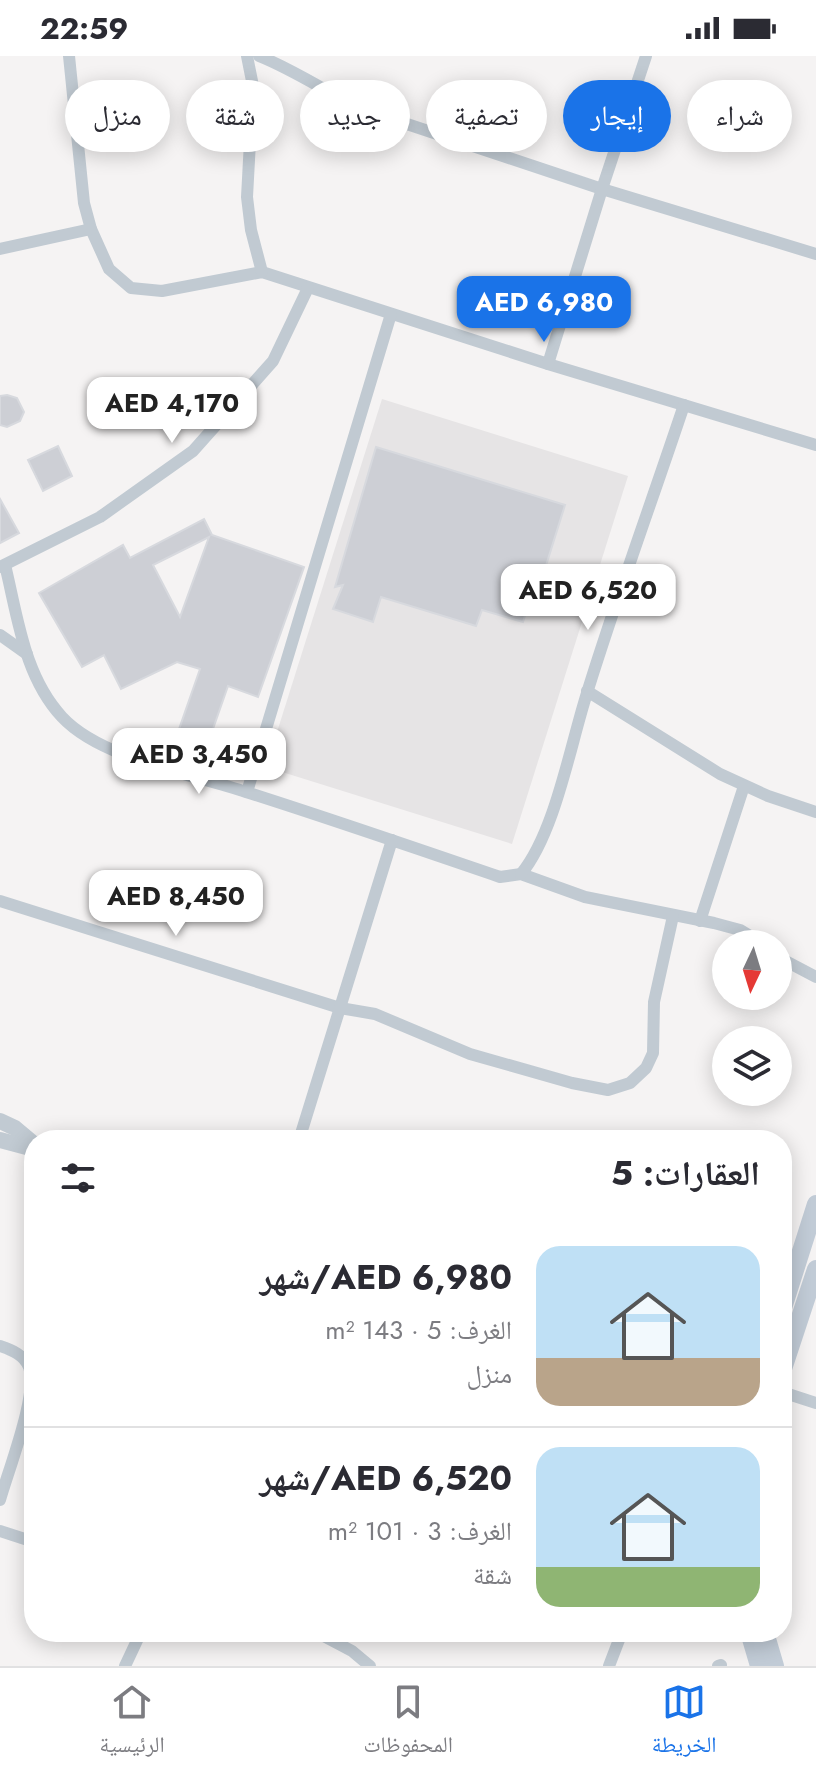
<!DOCTYPE html>
<html lang="ar">
<meta charset="utf-8">
<style>
:root{--surface:#fff;--page:#f7f7f7;--text:#2b2b33;--muted:#7c7c81;--line:#e1e1e2;--accent:#1a73e8}
body{margin:0;font-family:Jost,"Noto Naskh Arabic",sans-serif;background:var(--page);color:var(--text);direction:rtl;height:100vh;display:flex;flex-direction:column;font-size:30px;white-space:nowrap}
*{box-sizing:border-box;margin:0}
p{font-size:26px;color:var(--muted)}
.icon{flex:none;width:44px;height:44px;fill:none;stroke:currentColor;stroke-width:2;stroke-linecap:round;stroke-linejoin:round}
.map{position:relative;flex:1;overflow:hidden;direction:ltr}
.panel{position:absolute;left:24px;top:1074px;width:768px;height:512px;display:flex;flex-direction:column;background:var(--surface);border-radius:32px;box-shadow:0 4px 20px #0003;direction:rtl}
.panel>*{flex:none}
.top-card{position:absolute;left:24px;top:24px;width:768px;height:72px;direction:rtl;display:flex;gap:16px}
.needle{width:52px;rotate:184deg}
.buttons{position:absolute;left:712px;top:874px;display:grid;gap:16px}
.buttons a{display:grid;place-items:center;width:80px;height:80px;border-radius:50%;background:var(--surface);box-shadow:0 4px 20px #0003;font-size:40px}
.price{position:absolute;translate:-50% -68px;padding:0 18px;border-radius:16px;background:#fff;color:#222;font-size:26px;line-height:52px;filter:drop-shadow(0 2px 4px #0008)}
.price::after{content:'';position:absolute;left:50%;top:48px;width:24px;height:18px;margin-left:-12px;background:inherit;clip-path:polygon(0 0,100% 0,50% 100%)}
.price.current{background:var(--accent);color:#fff}
ul{padding:0;list-style:none}
li{display:flex;align-items:center;gap:24px;height:200px;padding:0 32px}
li+li{border-top:2px solid var(--line)}
li span{display:grid;place-items:center;flex:none;width:224px;height:160px;border-radius:24px;color:#555}
li>.icon{margin-inline-start:auto}
span .icon{width:96px;height:96px;fill:#fffc;stroke-width:1}
li b{font-size:34px}
h2{display:flex;justify-content:space-between;align-items:center;height:96px;padding:0 32px;font-size:34px}
.tag{padding:0 28px;border-radius:36px;background:var(--surface);box-shadow:0 4px 20px #0003;font-size:28px;line-height:72px}
.tag.current{background:var(--accent);color:#fff}
.status{display:flex;justify-content:space-between;align-items:center;height:56px;padding:0 40px;background:var(--surface);direction:ltr}
.status svg{height:22px;fill:currentColor}
.dock{display:flex;justify-content:space-around;align-items:center;height:112px;border-top:2px solid var(--line);background:var(--surface);font-size:22px;color:var(--muted)}
.dock a{display:grid;justify-items:center;gap:4px}
.dock .current{color:var(--accent)}
.map>svg:first-child{display:block}
.education{fill:#e6e4e5}
.building{fill:#cdcfd5;stroke:#d7d9de;stroke-width:2;fill-rule:evenodd}
.lines{fill:none;stroke-linecap:round;stroke-linejoin:round}
.minor{stroke:#c1cad2;stroke-width:12}
.tertiary{stroke:#c1cad2;stroke-width:16}
.secondary{stroke:#c1cbd6;stroke-width:18}
</style>
<div class="status"><b>22:59</b><svg viewBox="0 0 49 12"><path d="M0 12V9h3v3zM5 12V6h3v6zM10 12V3h3v9zM15 12V0h3v12zM26 1h20v11H26zM47 4h2v5h-2z"/></svg></div>
<div class="map">
<svg width="816" height="1610" viewBox="0 0 816 1610">
<rect width="100%" height="100%" fill="#f5f3f3"/>
<polygon class="education" points="382,343 628,420 512,788 266,711"/>
<g class="building">
<polygon points="7,339 17,342 24,356 20,365 7,371 0,369 0,340"/>
<polygon points="58,390 72,420 43,435 28,404"/>
<polygon points="376,391 565,449 538,535 533,534 523,566 482,554 476,570 381,541 373,566 333,553 343,529 335,531"/>
<polygon points="0,443 19,477 0,487"/>
<path d="M204,463L212,479L304,511L258,641L228,630L207,690L177,679L200,613L177,606L121,633L104,599L82,611L39,537L123,489L130,502ZM209,481L180,561L153,509Z"/>
</g>
<g class="lines">
<g class="minor">
<polyline points="69,0 84,147 91,173 109,213 131,232 162,235 262,216 548,308 816,389"/>
<polyline points="247,0 253,30 247,141 251,174 262,216"/>
<path d="M259,0C294,14 325,35 359,52L602,133L816,198"/>
<polyline points="0,193 91,173"/>
<polyline points="548,308 602,133 646,0"/>
<path d="M5,509C18,562 24,620 62,661C101,703 192,718 246,736C331,763 415,792 500,821L521,818L585,841L714,867L740,874L763,888"/>
<polyline points="0,511 100,461 193,395 273,305 308,232"/>
<polyline points="0,579 27,598"/>
<polyline points="587,635 720,718 768,740 816,756"/>
<polyline points="247,736 391,258"/>
<path d="M521,818C555,777 570,690 587,637C617,540 652,445 684,349"/>
<polyline points="0,845 340,952 375,958 470,998 572,1027 608,1034 630,1027 646,1012 653,997 654,946 673,860"/>
<polyline points="700,865 744,730"/>
<polyline points="778,901 816,921"/>
<polyline points="299,1084 392,784"/>
<path d="M0,1290C12,1294 24,1299 29,1311C39,1336 8,1415 0,1444"/>
<polyline points="782,1336 816,1347"/>
<polyline points="0,1475 34,1486"/>
<polyline points="316,1576 352,1595 370,1610"/>
<polyline points="125,1610 141,1576"/>
<polyline points="609,1610 622,1576"/>
<polyline points="718,1610 721,1609"/>
</g>
<g class="tertiary">
<polyline points="0,1065 15,1072 34,1088"/>
<polyline points="0,1084 34,1093"/>
</g>
<g class="secondary">
<polyline points="782,1255 816,1148"/>
<polyline points="782,1316 816,1213"/>
<polyline points="749,1576 759,1610"/>
<polyline points="765,1576 775,1610"/>
</g>
</g>
</svg>
<div class="buttons">
<a><svg class="needle" viewBox="-14 -14 28 28"><path d="M0-13l5 13h-10z" fill="#e53935"/><path d="M0 13l5-13h-10z" fill="#7c7c81"/></svg></a>
<a><svg class="icon" aria-label="layers" viewBox="0 0 24 24"><path d="M12 4l9 5-9 5-9-5zM3 14l9 5 9-5"/></svg></a>
</div>
<b class="price current" style="left:544px;top:288px">AED 6,980</b>
<b class="price" style="left:172px;top:389px">AED 4,170</b>
<b class="price" style="left:588px;top:576px">AED 6,520</b>
<b class="price" style="left:199px;top:740px">AED 3,450</b>
<b class="price" style="left:176px;top:882px">AED 8,450</b>
<div class="top-card">
<a class="tag">شراء</a>
<a class="tag current">إيجار</a>
<a class="tag">تصفية</a>
<a class="tag">جديد</a>
<a class="tag">شقة</a>
<a class="tag">منزل</a>
</div>
<section class="panel">
<h2>العقارات: 5<svg class="icon" aria-label="filters" viewBox="0 0 24 24"><path d="M4 7h16M4 17h16"/><circle cx="9" cy="7" r="2"/><circle cx="15" cy="17" r="2"/></svg></h2>
<ul>
<li><span style="background:linear-gradient(#bfe0f5 70%,#b9a48a 0)"><svg class="icon" aria-label="home" viewBox="0 0 24 24"><path d="M3 11l9-7 9 7M6 9v11h12V9"/></svg></span><div><b>AED 6,980/شهر</b><p>الغرف: 5 · 143 m²</p><p>منزل</p></div></li>
<li><span style="background:linear-gradient(#bfe0f5 75%,#8fb573 0)"><svg class="icon" aria-label="home" viewBox="0 0 24 24"><path d="M3 11l9-7 9 7M6 9v11h12V9"/></svg></span><div><b>AED 6,520/شهر</b><p>الغرف: 3 · 101 m²</p><p>شقة</p></div></li>
</ul>
</section>
</div>
<nav class="dock">
<a class="current"><svg class="icon" aria-label="map" viewBox="0 0 24 24"><path d="M3 6l6-2 6 2 6-2v14l-6 2-6-2-6 2zM9 4v14M15 6v14"/></svg>الخريطة</a>
<a><svg class="icon" aria-label="saved" viewBox="0 0 24 24"><path d="M7 4h10v16l-5-4-5 4z"/></svg>المحفوظات</a>
<a><svg class="icon" aria-label="home" viewBox="0 0 24 24"><path d="M3 11l9-7 9 7M6 9v11h12V9"/></svg>الرئيسية</a>
</nav>
